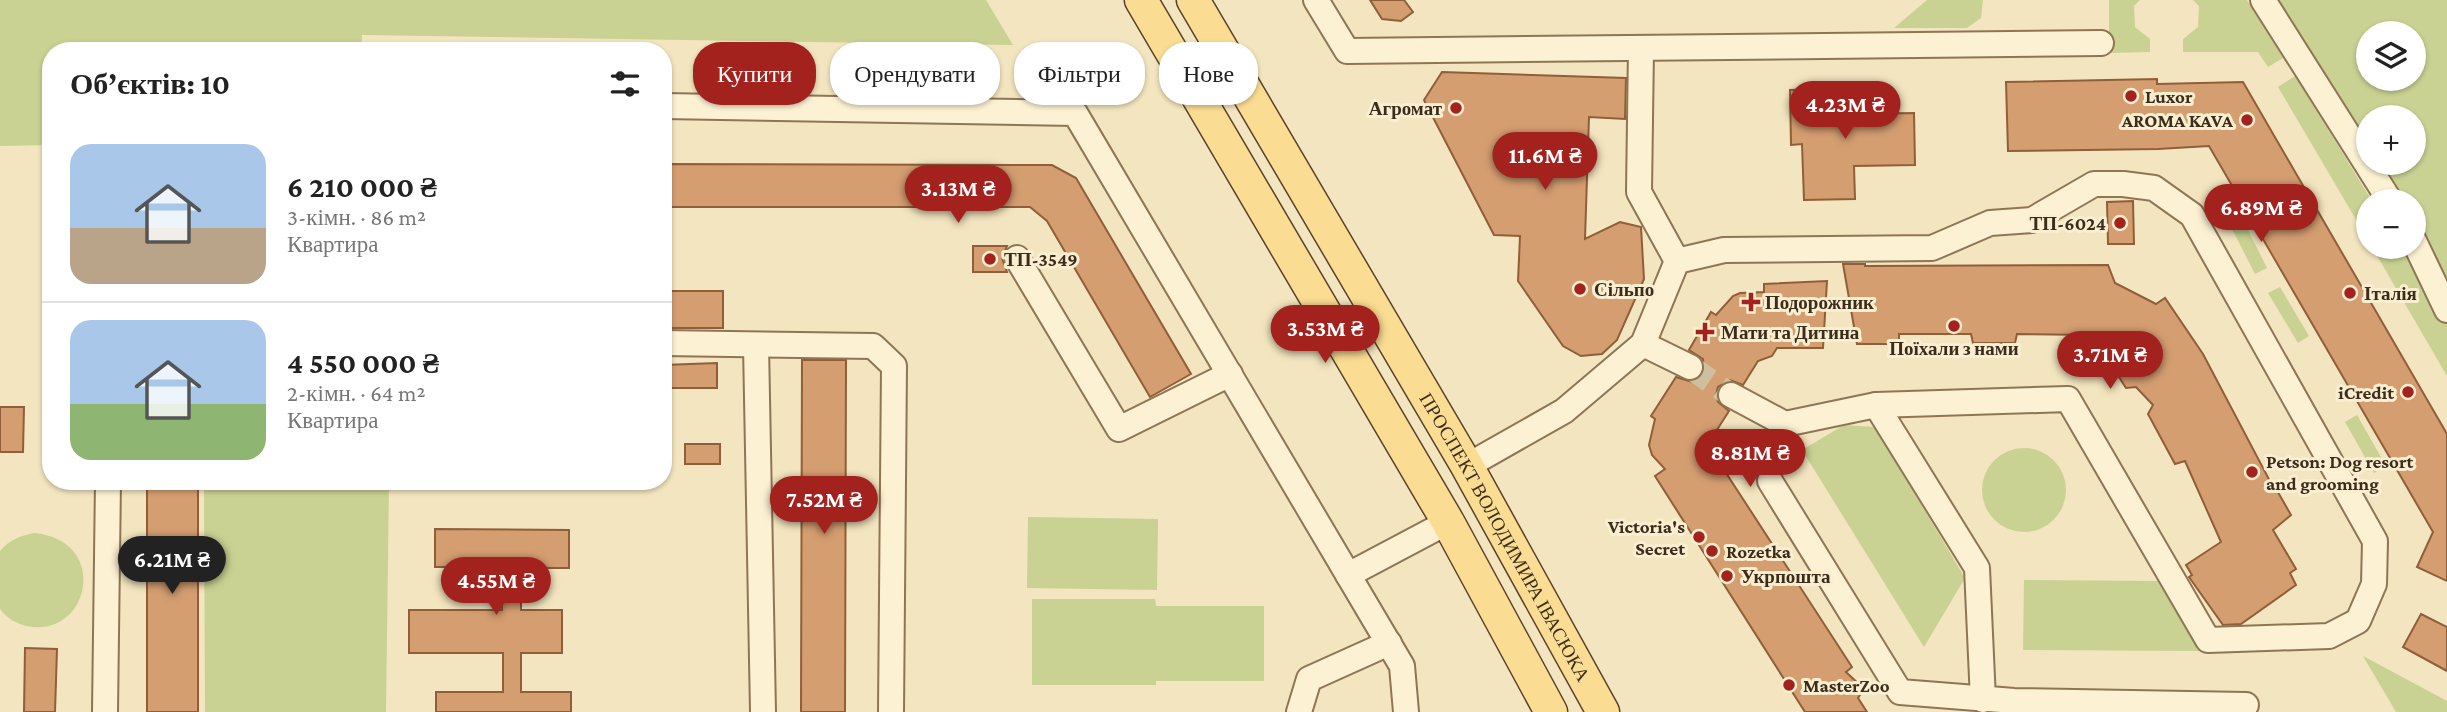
<!DOCTYPE html>
<html lang="uk">
<meta charset="utf-8">
<style>
:root{--surface:#fff;--page:#f6f6f6;--text:#222;--muted:#767676;--line:#e0e0e0;--accent:#a3221e}
body{margin:0;font-family:"Crimson Pro",serif;background:var(--page);color:var(--text);height:100vh;display:flex;flex-direction:column;font-size:26px;white-space:nowrap}
*{box-sizing:border-box;margin:0}
p{font-size:23px;color:var(--muted)}
.icon{flex:none;width:38px;height:38px;fill:none;stroke:currentColor;stroke-width:2;stroke-linecap:round;stroke-linejoin:round}
.map{position:relative;flex:1;overflow:hidden}
.drawer{position:absolute;left:42px;top:42px;width:630px;height:448px;display:flex;flex-direction:column;background:var(--surface);border-radius:28px;box-shadow:0 2px 5px #0004}
.drawer>*{flex:none}
.banner{position:absolute;left:693px;top:42px;width:665px;height:63px;display:flex;gap:14px}
.tools{position:absolute;left:2356px;top:21px;display:grid;gap:14px}
.tools a{display:grid;place-items:center;width:70px;height:70px;border-radius:50%;background:var(--surface);box-shadow:0 2px 5px #0004;font-size:35px}
.price{position:absolute;translate:-50% -60px;padding:0 16px;border-radius:24px;background:var(--accent);color:#fff;font-size:23px;line-height:46px;filter:drop-shadow(0 2px 4px #0008)}
.price::after{content:'';position:absolute;left:50%;top:42px;width:21px;height:16px;margin-left:-10px;background:inherit;clip-path:polygon(0 0,100% 0,50% 100%)}
.price.current{background:#222;color:#fff}
ul{padding:0;list-style:none}
li{display:flex;align-items:center;gap:21px;height:175px;padding:0 28px}
li+li{border-top:2px solid var(--line)}
li span{display:grid;place-items:center;flex:none;width:196px;height:140px;border-radius:21px;color:#555}
li>.icon{margin-inline-start:auto}
span .icon{width:84px;height:84px;fill:#fffc;stroke-width:1}
li b{font-size:30px}
h2{display:flex;justify-content:space-between;align-items:center;height:84px;padding:0 28px;font-size:30px}
.tag{padding:0 24px;border-radius:28px;background:var(--surface);box-shadow:0 2px 5px #0004;font-size:24px;line-height:63px}
.tag.current{background:var(--accent);color:#fff}
.map>svg:first-child{display:block}
.green{fill:#c9d292;fill-rule:evenodd}
.building{fill:#d59e71;stroke:#905e38;stroke-width:2}
.lines{fill:none;stroke-linecap:round;stroke-linejoin:round}
.minor-tunnel{stroke:#cec09e;stroke-width:24;stroke-dasharray:24 12;stroke-linecap:butt}
.minor-casing{stroke:#8e7555;stroke-width:28}
.major-casing{stroke:#5b422a;stroke-width:35}
.minor{stroke:#fcf1d3;stroke-width:24}
.major{stroke:#fadd92;stroke-width:32}
.poi-dot{fill:#a3221e;stroke:#f9eed0;stroke-width:2.5}
.labels{text-anchor:middle;dominant-baseline:central;stroke-width:6;stroke-linejoin:round;paint-order:stroke}
.poi-label{font-size:19px;font-weight:bold;fill:#3b2c1b;stroke:#f9eed0;text-anchor:start}
.street-label{font-size:19px;fill:#3b2c1b;stroke:#f9eed0}
</style>
<div class="map">
<svg width="2447" height="712" viewBox="0 0 2447 712">
<rect width="100%" height="100%" fill="#f3e5bf"/>
<g class="green">
<polygon points="0,0 986,0 1013,45 362,35 361,51 51,51 51,145 0,146"/>
<polygon points="1927,0 1983,0 1981,18 1967,28 1894,28"/>
<polygon points="2109,0 2140,0 2134,6 2135,27 2150,39 2150,52 2109,53"/>
<polygon points="2193,0 2247,0 2283,58 2268,67 2258,52 2183,52 2183,39 2198,27 2199,6"/>
<path d="M2279,0H2447V293L2413,233V201H2395L2373,163H2413V117H2368V153ZM2368,33H2413V79H2368Z"/>
<polygon points="2295,76 2372,201 2368,201 2368,240 2278,87"/>
<polygon points="2242,218 2267,268 2255,274 2230,225"/>
<polygon points="2372,247 2401,247 2447,322 2447,376"/>
<polygon points="2280,287 2309,336 2298,343 2268,293"/>
<polygon points="2357,415 2386,466 2374,473 2345,422"/>
<polygon points="1844,425 1875,427 1965,578 1924,647 1802,450"/>
<circle cx="2024" cy="490" r="42"/>
<polygon points="204,481 389,481 386,712 205,712"/>
<polygon points="1028,517 1158,519 1157,590 1027,588"/>
<path d="M34,533C111,540 90,639 27,626C16,624 7,618 0,609V551C9,540 20,536 34,533Z"/>
<polygon points="2024,580 2158,581 2199,651 2023,650"/>
<polygon points="1032,599 1155,599 1156,606 1264,606 1264,681 1156,681 1156,685 1032,685"/>
<polygon points="2363,656 2447,701 2447,712 2396,712"/>
</g>
<g class="building">
<polygon points="1370,0 1404,0 1413,12 1401,21 1382,19"/>
<polygon points="1442,72 1626,78 1625,119 1589,117 1585,239 1620,222 1641,227 1644,279 1617,340 1602,354 1581,356 1563,346 1518,281 1520,236 1494,235 1424,100"/>
<polygon points="2157,79 2157,84 2243,82 2447,434 2447,581 2417,567 2433,532 2209,146 2158,149 2008,151 2006,82"/>
<polygon points="1850,88 1851,114 1914,113 1915,165 1854,166 1855,199 1804,200 1802,144 1791,145 1790,90"/>
<polygon points="663,164 1052,165 1076,178 1191,374 1150,397 1047,221 1030,207 663,207"/>
<polygon points="2133,201 2134,244 2108,244 2107,202"/>
<polygon points="973,246 1007,246 1002,258 1007,272 973,272"/>
<polygon points="1843,264 1865,264 1865,266 2108,265 2115,283 2156,304 2165,298 2203,354 2273,487 2275,487 2291,515 2273,530 2296,569 2290,573 2296,585 2241,624 2223,625 2189,577 2192,575 2186,565 2221,542 2185,461 2175,464 2148,414 2153,405 2136,387 2126,388 2092,335 2017,334 2015,343 1973,343 1971,334 1899,334 1899,344 1857,344"/>
<polygon points="1827,281 1823,348 1777,348 1772,356 1758,361 1743,385 1730,380 1718,387 1716,395 1718,402 1729,411 1715,433 1722,443 1717,459 1852,667 1846,672 1864,689 1858,698 1867,712 1805,712 1655,476 1665,469 1652,455 1649,445 1655,419 1651,416 1676,377 1692,382 1699,379 1704,373 1703,359 1689,350 1711,312 1716,315 1733,296 1740,293 1764,292 1764,284"/>
<rect x="663" y="291" width="60" height="37"/>
<polygon points="802,360 846,360 845,712 801,712"/>
<polygon points="717,363 717,388 663,388 663,365"/>
<polygon points="0,407 24,407 23,452 0,452"/>
<rect x="685" y="444" width="35" height="20"/>
<rect x="147" y="481" width="51" height="231"/>
<polygon points="435,529 569,530 569,568 521,568 521,610 562,610 562,653 521,653 521,692 571,692 571,712 436,712 436,692 503,692 503,653 409,653 409,610 502,610 502,567 435,567"/>
<polygon points="2421,614 2447,627 2447,671 2403,647"/>
<polygon points="25,648 57,649 55,712 24,712"/>
</g>
<g class="lines">
<polyline class="minor-tunnel" points="1690,367 1731,395"/>
<defs>
<g id="minor">
<polyline points="1316,0 1347,51 2101,43"/>
<polyline points="2263,0 2390,201"/>
<polyline points="1641,48 1639,192 1677,261"/>
<polyline points="663,106 1075,113 1402,666 1406,712"/>
<polyline points="2413,239 2447,310"/>
<polyline points="1017,258 1119,429 1230,374"/>
<polyline points="663,343 873,346 894,366 891,712"/>
<polyline points="1643,344 1690,367"/>
<polyline points="756,345 763,712"/>
<polyline points="1876,405 1977,568 1983,700"/>
<polyline points="1467,466 1564,411 1643,344 1677,261 1724,250 1932,248 1990,223 2032,220 2094,184 2123,184 2154,188 2192,215 2375,541 2374,584 2358,621 2329,636 2208,640 2068,399 1876,405 1785,424 1731,395"/>
<polyline points="1770,481 1900,692 2014,701 2246,705"/>
<polyline points="1348,575 1448,522"/>
<polyline points="105,712 108,481"/>
<polyline points="1299,712 1309,679 1389,643"/>
</g>
<g id="major">
<polyline points="1141,0 1448,522 1551,712"/>
<path id="s1" d="M1193,0L1467,466L1603,712"/>
</g>
</defs>
<use href="#minor" class="minor-casing"/>
<use href="#major" class="major-casing"/>
<use href="#minor" class="minor"/>
<use href="#major" class="major"/>
</g>
<g class="poi-dot">
<circle cx="2131" cy="96" r="7"/>
<circle cx="1456" cy="108" r="7"/>
<circle cx="2247" cy="120" r="7"/>
<circle cx="2120" cy="223" r="7"/>
<circle cx="990" cy="259" r="7"/>
<circle cx="1580" cy="289" r="7"/>
<circle cx="2350" cy="293" r="7"/>
<path d="M1747.5 291.5h7v7h7v7h-7v7h-7v-7h-7v-7h7z"/>
<circle cx="1954" cy="326" r="7"/>
<path d="M1701.5 321.5h7v7h7v7h-7v7h-7v-7h-7v-7h7z"/>
<circle cx="2408" cy="392" r="7"/>
<circle cx="2252" cy="472" r="7"/>
<circle cx="1699" cy="537" r="7"/>
<circle cx="1712" cy="551" r="7"/>
<circle cx="1727" cy="576" r="7"/>
<circle cx="1789" cy="685" r="7"/>
</g>
<g class="labels">
<g class="poi-label">
<text x="2145" y="96">Luxor</text>
<text x="1442" y="108" text-anchor="end">Агромат</text>
<text x="2233" y="120" text-anchor="end">AROMA KAVA</text>
<text x="2106" y="223" text-anchor="end">ТП-6024</text>
<text x="1004" y="259">ТП-3549</text>
<text x="1594" y="289">Сільпо</text>
<text x="2364" y="293">Італія</text>
<text x="1765" y="302">Подорожник</text>
<text x="1721" y="332">Мати та Дитина</text>
<text x="1954" y="348" text-anchor="middle">Поїхали з нами</text>
<text x="2394" y="392" text-anchor="end">iCredit</text>
<text x="2266" y="461">Petson: Dog resort<tspan x="2266" dy="22">and grooming</tspan></text>
<text x="1685" y="526" text-anchor="end">Victoria's<tspan x="1685" dy="22">Secret</tspan></text>
<text x="1726" y="551">Rozetka</text>
<text x="1741" y="576">Укрпошта</text>
<text x="1803" y="685">MasterZoo</text>
</g>
<g class="street-label">
<text stroke="none"><textPath href="#s1" startOffset="621">ПРОСПЕКТ ВОЛОДИМИРА ІВАСЮКА</textPath></text>
</g>
</g>
</svg>
<div class="tools">
<a><svg class="icon" aria-label="layers" viewBox="0 0 24 24"><path d="M12 4l9 5-9 5-9-5zM3 14l9 5 9-5"/></svg></a>
<a>+</a>
<a>−</a>
</div>
<b class="price" style="left:1845px;top:141px">4.23M ₴</b>
<b class="price" style="left:1545px;top:192px">11.6M ₴</b>
<b class="price" style="left:958px;top:225px">3.13M ₴</b>
<b class="price" style="left:2261px;top:244px">6.89M ₴</b>
<b class="price" style="left:1325px;top:365px">3.53M ₴</b>
<b class="price" style="left:2110px;top:391px">3.71M ₴</b>
<b class="price" style="left:1750px;top:489px">8.81M ₴</b>
<b class="price" style="left:824px;top:536px">7.52M ₴</b>
<b class="price current" style="left:172px;top:596px">6.21M ₴</b>
<b class="price" style="left:496px;top:617px">4.55M ₴</b>
<div class="banner">
<a class="tag current">Купити</a>
<a class="tag">Орендувати</a>
<a class="tag">Фільтри</a>
<a class="tag">Нове</a>
</div>
<section class="drawer">
<h2>Об’єктів: 10<svg class="icon" aria-label="filters" viewBox="0 0 24 24"><path d="M4 7h16M4 17h16"/><circle cx="9" cy="7" r="2"/><circle cx="15" cy="17" r="2"/></svg></h2>
<ul>
<li><span style="background:linear-gradient(#a9c7e8 60%,#b9a48a 0)"><svg class="icon" aria-label="home" viewBox="0 0 24 24"><path d="M3 11l9-7 9 7M6 9v11h12V9"/></svg></span><div><b>6 210 000 ₴</b><p>3-кімн. · 86 m²</p><p>Квартира</p></div></li>
<li><span style="background:linear-gradient(#a9c7e8 60%,#8fb573 0)"><svg class="icon" aria-label="home" viewBox="0 0 24 24"><path d="M3 11l9-7 9 7M6 9v11h12V9"/></svg></span><div><b>4 550 000 ₴</b><p>2-кімн. · 64 m²</p><p>Квартира</p></div></li>
</ul>
</section>
</div>
